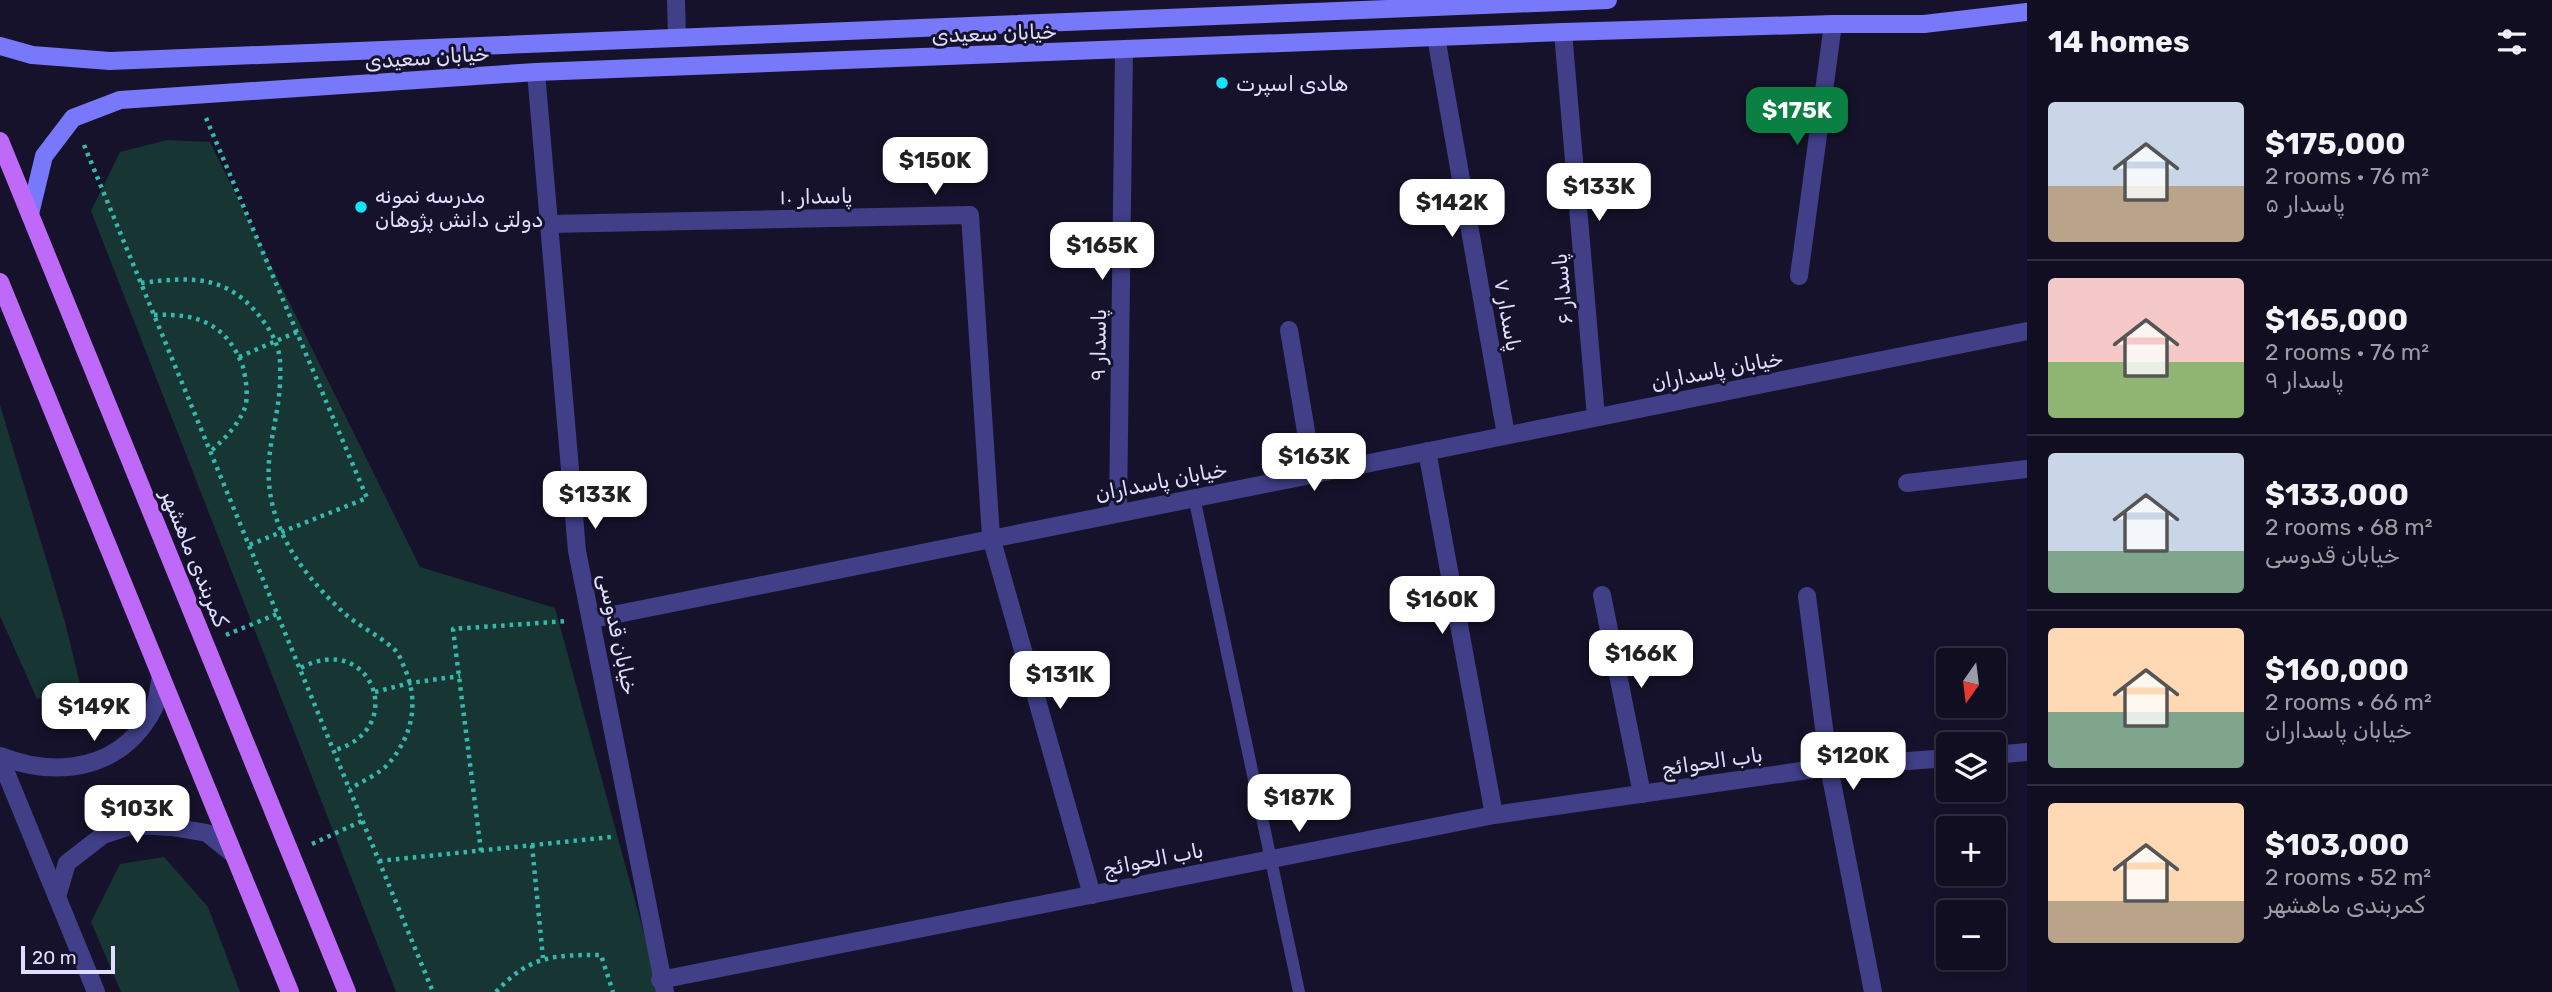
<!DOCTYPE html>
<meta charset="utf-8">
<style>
:root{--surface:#100e20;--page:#1e1c2d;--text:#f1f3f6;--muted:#9c9ca5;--line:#302e3e;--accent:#0b8043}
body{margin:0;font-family:Rubik,"Noto Naskh Arabic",sans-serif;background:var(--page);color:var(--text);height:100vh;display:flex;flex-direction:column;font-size:26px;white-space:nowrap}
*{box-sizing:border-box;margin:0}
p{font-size:23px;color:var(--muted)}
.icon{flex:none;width:38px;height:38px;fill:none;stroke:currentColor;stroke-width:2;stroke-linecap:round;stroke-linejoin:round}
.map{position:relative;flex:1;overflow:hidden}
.side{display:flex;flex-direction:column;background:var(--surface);width:525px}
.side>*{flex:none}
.needle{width:46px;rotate:194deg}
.buttons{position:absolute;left:1936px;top:648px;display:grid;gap:14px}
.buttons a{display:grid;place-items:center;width:70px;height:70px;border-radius:7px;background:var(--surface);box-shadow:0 4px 10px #0003,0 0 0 2px var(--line);font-size:35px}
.scale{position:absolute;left:21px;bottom:18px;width:94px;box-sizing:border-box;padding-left:7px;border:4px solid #e0defe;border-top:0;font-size:19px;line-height:24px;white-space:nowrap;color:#e0defe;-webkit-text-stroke:5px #16122b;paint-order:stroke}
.price{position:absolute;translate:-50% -60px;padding:0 16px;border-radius:14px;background:#fff;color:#222;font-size:23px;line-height:46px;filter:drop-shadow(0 2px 4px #0008)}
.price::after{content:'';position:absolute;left:50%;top:42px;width:21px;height:16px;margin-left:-10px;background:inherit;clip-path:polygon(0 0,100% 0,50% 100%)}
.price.selected{background:var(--accent);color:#fff}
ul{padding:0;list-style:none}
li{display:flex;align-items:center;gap:21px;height:175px;padding:0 21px}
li+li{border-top:2px solid var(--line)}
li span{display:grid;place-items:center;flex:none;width:196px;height:140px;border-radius:7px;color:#555}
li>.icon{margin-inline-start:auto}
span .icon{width:84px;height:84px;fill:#fffc;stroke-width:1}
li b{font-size:30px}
h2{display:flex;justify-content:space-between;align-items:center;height:84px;padding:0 21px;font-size:30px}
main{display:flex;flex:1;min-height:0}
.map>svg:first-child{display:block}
.green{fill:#163533}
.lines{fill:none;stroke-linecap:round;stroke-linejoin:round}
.path{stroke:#36b9ad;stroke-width:4.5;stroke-dasharray:3.5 5;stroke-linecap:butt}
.service{stroke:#403f88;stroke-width:12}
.minor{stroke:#403f88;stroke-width:18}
.tertiary{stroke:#403f88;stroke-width:18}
.secondary{stroke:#7879fa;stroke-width:18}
.primary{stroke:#bf69f9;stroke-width:18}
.poi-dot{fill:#11e6f6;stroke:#16122b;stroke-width:2.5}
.labels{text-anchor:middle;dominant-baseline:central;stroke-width:6;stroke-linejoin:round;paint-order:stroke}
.street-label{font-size:21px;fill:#e0defe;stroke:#16122b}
.poi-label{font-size:21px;fill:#e0defe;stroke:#16122b;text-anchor:start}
</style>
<main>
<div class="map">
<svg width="2027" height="992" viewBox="0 0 2027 992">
<rect width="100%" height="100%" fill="#16122b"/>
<g class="green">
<polygon points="167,140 210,142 420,567 555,608 660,992 396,992 91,211 120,152"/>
<polygon points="0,405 65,622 81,688 37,699 0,616"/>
<polygon points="164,857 208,907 240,992 121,992 91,922 120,864"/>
</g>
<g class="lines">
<g class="path">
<polyline points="206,118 367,498 249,545"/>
<polyline points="84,145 433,992"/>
<path d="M141,283C194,276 230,275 264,322C272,333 279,346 280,361C284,428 251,461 282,533C295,562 320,591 344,613C360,627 380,636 395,650C400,655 402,663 405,669C419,702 413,735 389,763C380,774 362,781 350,789"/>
<path d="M154,315C198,313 227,324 243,367C246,379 249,399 244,410C236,428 224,439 210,452"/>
<polyline points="239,357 297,332"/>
<polyline points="226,635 277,614"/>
<path d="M301,668C370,630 410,728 335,750"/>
<polyline points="375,692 410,683 460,676"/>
<polyline points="312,844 362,821"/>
<polyline points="532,845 543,958"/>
<polyline points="481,851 453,629 568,621"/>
<polyline points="379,861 611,837"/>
<path d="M496,992C530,955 554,955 601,955L613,992"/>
</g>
<polyline class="service" points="1194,497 1299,992"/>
<g class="minor">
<polyline points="676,0 677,37"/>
<polyline points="1563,32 1596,417"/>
<polyline points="1436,37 1506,435"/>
<polyline points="536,72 577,551 665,992"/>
<polyline points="550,224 970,215 991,537 1092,895"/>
<polyline points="1799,276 1833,24"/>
<polyline points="1289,330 1313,473"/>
<polyline points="1427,451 1494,815"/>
<polyline points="1907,483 2027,469"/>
<polyline points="1118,512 1124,51"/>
<polyline points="1602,595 1642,794"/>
<polyline points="1807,596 1829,767 1873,992"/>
<polyline points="1993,755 2027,752"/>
<polyline points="660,980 1494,815 1829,767 1948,758"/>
</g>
<g class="tertiary">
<polyline points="593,619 2027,331"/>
<path d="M0,756C59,779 123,769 154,708C158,699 159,686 161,676"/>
<polyline points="0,758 96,992"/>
<polyline points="57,897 67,863 103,835 134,825 172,827 207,833 233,854"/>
</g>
<g class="secondary">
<polyline points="0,46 32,55 110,61 1608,0"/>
<polyline points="30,214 44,156 73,118 120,100 536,72 1563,32 1833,24 1924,24 2027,12"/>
</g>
<g class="primary">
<polyline points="0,141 347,992"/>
<polyline points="0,282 290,992"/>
</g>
</g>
<g class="poi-dot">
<circle cx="1222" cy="83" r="7"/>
<circle cx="361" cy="207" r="7"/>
</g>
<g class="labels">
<g class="street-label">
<text transform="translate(994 33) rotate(-2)">خیابان سعیدی</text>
<text transform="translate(427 57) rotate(-4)">خیابان سعیدی</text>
<text transform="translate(816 196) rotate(-1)">پاسدار ۱۰</text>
<text transform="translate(1562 289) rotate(-95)">پاسدار ۶</text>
<text transform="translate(1508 315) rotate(80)">پاسدار ۷</text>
<text transform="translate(1098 345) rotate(-89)">پاسدار ۹</text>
<text transform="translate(1717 370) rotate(-11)">خیابان پاسداران</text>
<text transform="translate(1161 481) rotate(-11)">خیابان پاسداران</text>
<text transform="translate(195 558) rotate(68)">کمربندی ماهشهر</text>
<text transform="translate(618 634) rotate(78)">خیابان قدوسی</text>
<text transform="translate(1712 761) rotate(-8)">باب الحوائج</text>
<text transform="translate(1153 859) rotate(-11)">باب الحوائج</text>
</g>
<g class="poi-label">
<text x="1236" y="83">هادی اسپرت</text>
<text x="375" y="195">مدرسه نمونه<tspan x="375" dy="24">دولتی دانش پژوهان</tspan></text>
</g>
</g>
</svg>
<div class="buttons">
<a><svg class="needle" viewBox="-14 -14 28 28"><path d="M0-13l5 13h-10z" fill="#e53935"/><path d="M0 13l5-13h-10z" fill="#9c9ca5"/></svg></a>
<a><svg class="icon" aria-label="layers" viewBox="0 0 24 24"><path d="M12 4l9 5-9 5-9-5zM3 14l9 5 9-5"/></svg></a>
<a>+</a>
<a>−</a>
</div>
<div class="scale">20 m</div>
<b class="price selected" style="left:1797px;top:147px">$175K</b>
<b class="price" style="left:935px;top:197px">$150K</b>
<b class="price" style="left:1599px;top:223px">$133K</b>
<b class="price" style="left:1452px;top:239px">$142K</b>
<b class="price" style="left:1102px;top:282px">$165K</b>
<b class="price" style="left:1314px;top:493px">$163K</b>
<b class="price" style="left:595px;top:531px">$133K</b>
<b class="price" style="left:1442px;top:636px">$160K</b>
<b class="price" style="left:1641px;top:690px">$166K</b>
<b class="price" style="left:1060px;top:711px">$131K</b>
<b class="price" style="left:94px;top:743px">$149K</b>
<b class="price" style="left:1853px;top:792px">$120K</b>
<b class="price" style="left:1299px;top:834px">$187K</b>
<b class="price" style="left:137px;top:845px">$103K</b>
</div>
<section class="side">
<h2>14 homes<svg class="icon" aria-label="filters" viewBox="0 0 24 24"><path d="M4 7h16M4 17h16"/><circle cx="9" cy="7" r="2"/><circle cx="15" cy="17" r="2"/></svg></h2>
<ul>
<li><span style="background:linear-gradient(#c9d6e8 60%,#b9a48a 0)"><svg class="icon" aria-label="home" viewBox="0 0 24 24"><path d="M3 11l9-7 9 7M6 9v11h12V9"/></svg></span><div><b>$175,000</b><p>2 rooms · 76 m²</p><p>پاسدار ۵</p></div></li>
<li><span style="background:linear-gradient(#f6c9c9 60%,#8fb573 0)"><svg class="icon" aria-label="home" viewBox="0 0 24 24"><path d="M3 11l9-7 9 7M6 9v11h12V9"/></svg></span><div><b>$165,000</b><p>2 rooms · 76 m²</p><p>پاسدار ۹</p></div></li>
<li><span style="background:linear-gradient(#c9d6e8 70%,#7fa58c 0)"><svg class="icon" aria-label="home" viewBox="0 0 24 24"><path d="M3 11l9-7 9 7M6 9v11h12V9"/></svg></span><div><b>$133,000</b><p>2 rooms · 68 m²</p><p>خیابان قدوسی</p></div></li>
<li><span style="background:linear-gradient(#ffd9b3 60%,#7fa58c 0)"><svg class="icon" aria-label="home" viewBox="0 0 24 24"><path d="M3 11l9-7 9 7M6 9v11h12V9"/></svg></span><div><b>$160,000</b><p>2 rooms · 66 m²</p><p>خیابان پاسداران</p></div></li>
<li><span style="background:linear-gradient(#ffd9b3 70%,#b9a48a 0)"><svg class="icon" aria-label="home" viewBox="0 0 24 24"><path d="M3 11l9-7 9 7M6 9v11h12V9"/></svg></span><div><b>$103,000</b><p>2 rooms · 52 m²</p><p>کمربندی ماهشهر</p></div></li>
</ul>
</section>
</main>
